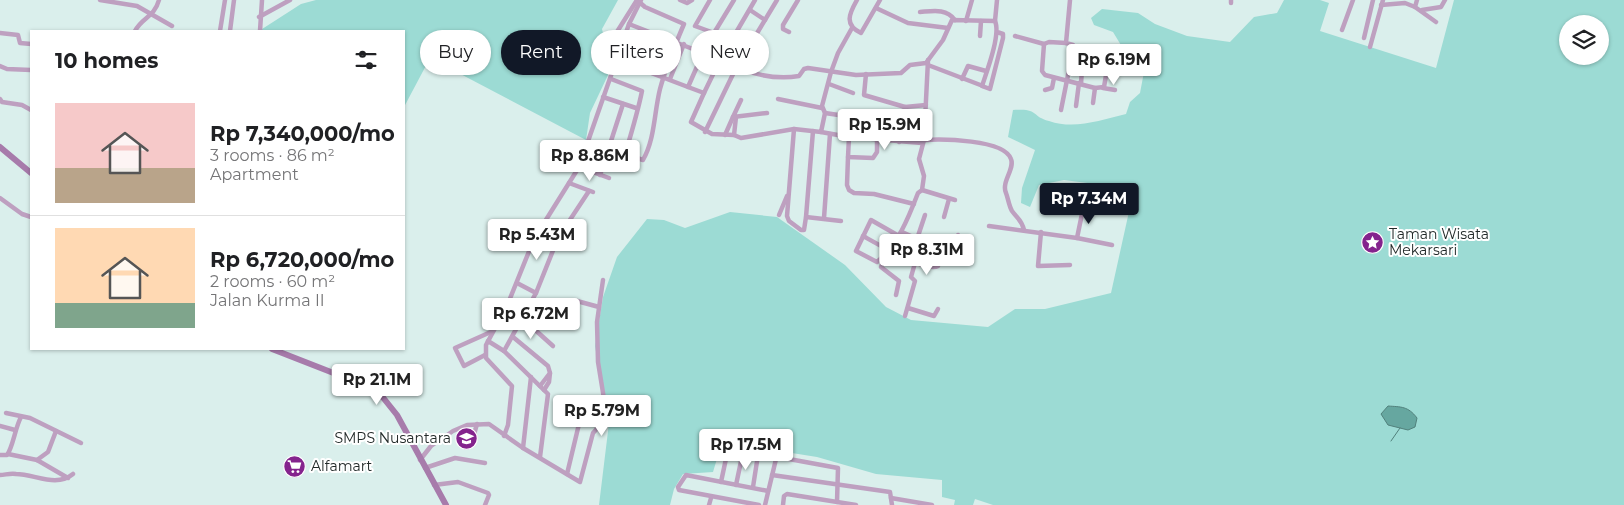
<!DOCTYPE html>
<meta charset="utf-8">
<style>
:root{--surface:#fff;--page:#f2f2f2;--text:#202124;--muted:#757577;--line:#e0e0e0;--accent:#111827}
body{margin:0;font-family:Montserrat,sans-serif;background:var(--page);color:var(--text);height:100vh;display:flex;flex-direction:column;font-size:19px;white-space:nowrap}
*{box-sizing:border-box;margin:0}
p{font-size:16px;color:var(--muted)}
.icon{flex:none;width:28px;height:28px;fill:none;stroke:currentColor;stroke-width:2;stroke-linecap:round;stroke-linejoin:round}
.map{position:relative;flex:1;overflow:hidden}
.panel{position:absolute;left:30px;top:30px;width:375px;height:320px;display:flex;flex-direction:column;background:var(--surface);border-radius:0px;box-shadow:0 1px 4px #0004}
.panel>*{flex:none}
.top-card{position:absolute;left:420px;top:30px;width:475px;height:45px;display:flex;gap:10px}
.buttons{position:absolute;left:1559px;top:15px;display:grid;gap:10px}
.buttons a{display:grid;place-items:center;width:50px;height:50px;border-radius:50%;background:var(--surface);box-shadow:0 1px 4px #0004;font-size:25px}
.price{position:absolute;translate:-50% -42px;padding:0 11px;border-radius:5px;background:#fff;color:#222;font-size:16px;line-height:32px;filter:drop-shadow(0 1px 2px #0008)}
.price::after{content:'';position:absolute;left:50%;top:30px;width:15px;height:11px;margin-left:-8px;background:inherit;clip-path:polygon(0 0,100% 0,50% 100%)}
.price.selected{background:var(--accent);color:#fff}
ul{padding:0;list-style:none}
li{display:flex;align-items:center;gap:15px;height:125px;padding:0 25px}
li+li{border-top:1px solid var(--line)}
li span{display:grid;place-items:center;flex:none;width:140px;height:100px;border-radius:0px;color:#555}
li>.icon{margin-inline-start:auto}
span .icon{width:60px;height:60px;fill:#fffc;stroke-width:1}
li b{font-size:21px}
h2{display:flex;justify-content:space-between;align-items:center;height:60px;padding:0 25px;font-size:21px}
.chip{padding:0 18px;border-radius:22px;background:var(--surface);box-shadow:0 1px 4px #0004;font-size:18px;line-height:45px}
.chip.selected{background:var(--accent);color:#fff}
.map>svg:first-child{display:block}
.green{fill:#9cdbd4;fill-rule:evenodd}
.water{fill:#66a7a0;stroke:#51817c}
.lines{fill:none;stroke-linecap:round;stroke-linejoin:round}
.stream{stroke:#51817c;stroke-width:1}
.street{stroke:#bea0c0;stroke-width:4.5}
.secondary{stroke:#a77bab;stroke-width:6}
.labels{text-anchor:middle;dominant-baseline:central;stroke-width:4;stroke-linejoin:round;paint-order:stroke}
.poi-label{font-size:14px;fill:#212928;stroke:#fff;text-anchor:start}
</style>
<div class="map">
<svg width="1624" height="505" viewBox="0 0 1624 505">
<rect width="100%" height="100%" fill="#daefec"/>
<g class="green">
<polygon points="316,0 618,0 602,29 609,59 608,75 590,113 586,140 430,58 404,107 404,31 259,31 301,4"/>
<path d="M1284,0H1320L1329,3L1320,31L1436,68L1454,0H1624V505H993L975,499L973,505H954L955,500L942,497V480L876,474L817,457L722,442L713,472L683,474L674,489L670,505H599L609,423L595,346L603,297L617,257L647,219L664,220L685,228L730,212L777,217L845,265L886,307L911,320L988,327L1015,309H1045L1111,293L1134,189L1064,180L1039,185L1030,207L1021,203L1022,188L1035,150L1008,137L1013,110C1040,108 1030,116 1049,121C1075,130 1100,120 1126,114L1130,102L1140,93L1144,72L1130,60L1113,32L1094,25L1091,18L1102,9L1138,13L1155,24L1187,36L1230,42L1254,17L1277,13ZM1568,24H1600V56H1568Z"/>
</g>
<path class="water" d="M1388,406C1401,407 1408,406 1417,418L1415,427L1408,430L1388,425L1381,414Z"/>
<g class="lines">
<polyline class="stream" points="1391,441 1400,428"/>
<g class="street">
<polyline points="100,0 137,6 172,26"/>
<polyline points="680,0 687,3 692,0"/>
<polyline points="710,0 695,26 714,33 734,0"/>
<path d="M755,0L720,60C744,72 771,81 799,76L804,69L808,68L856,75L901,73L910,65L926,63L943,40L952,20L995,21L997,0"/>
<path d="M857,0C849,14 844,25 861,33L880,0"/>
<polyline points="1070,0 1066,43 1073,45 1070,65 1082,69 1081,84"/>
<polyline points="1417,0 1415,7 1436,22"/>
<polyline points="1231,3 1231,0"/>
<polyline points="1381,5 1405,3 1415,7"/>
<polyline points="876,8 908,23 948,28"/>
<polyline points="750,10 765,20"/>
<polyline points="1422,10 1441,7 1445,0"/>
<path d="M920,12C933,11 946,8 955,20"/>
<polyline points="259,17 290,0"/>
<polyline points="966,21 972,0"/>
<path d="M995,21C1001,34 987,71 982,86L990,89L1003,38V34L997,32"/>
<polyline points="1342,30 1353,0"/>
<path d="M135,31C142,17 154,18 159,0"/>
<polyline points="220,31 225,0"/>
<polyline points="230,31 234,0"/>
<polyline points="260,31 262,0"/>
<polyline points="789,32 783,29 783,25 798,0"/>
<polyline points="0,33 18,35 20,43 31,44"/>
<polyline points="980,36 981,21"/>
<polyline points="1015,36 1044,44 1049,42 1066,43"/>
<polyline points="1364,38 1373,0"/>
<polyline points="624,40 671,58"/>
<polyline points="1044,44 1042,71 1045,75 1095,88 1104,87 1109,58"/>
<polyline points="1370,47 1383,0"/>
<polyline points="619,54 615,35 637,0"/>
<polyline points="617,60 688,87 703,53 629,24"/>
<polyline points="928,65 983,86"/>
<polyline points="0,66 7,69 31,70"/>
<polyline points="866,74 864,95 905,107 926,105"/>
<path d="M611,79L642,91C638,111 632,131 626,151L628,155L643,160C655,139 654,113 660,89C666,67 675,45 684,24L645,7L637,0"/>
<polyline points="670,79 684,44"/>
<polyline points="962,79 968,66 986,71"/>
<polyline points="829,84 853,93"/>
<polyline points="688,87 704,93 720,60 703,53"/>
<polyline points="1103,88 1115,90"/>
<polyline points="1045,90 1052,88 1054,78"/>
<polyline points="704,93 691,122 712,134 734,135 741,138 794,129 821,132 825,113 822,106 831,72 838,53 852,28"/>
<polyline points="603,97 636,108"/>
<polyline points="0,99 2,102 22,105 31,110"/>
<polyline points="778,99 822,108"/>
<polyline points="741,100 733,117 767,113"/>
<polyline points="1093,103 1095,88"/>
<polyline points="1076,106 1079,83"/>
<polyline points="1061,110 1070,65"/>
<polyline points="825,113 852,117 880,127 878,141"/>
<polyline points="794,129 787,216 789,221 801,230 804,230 806,217 813,131"/>
<polyline points="705,132 736,68 777,0"/>
<polyline points="821,132 849,137 848,157 873,158 877,152 877,140"/>
<polyline points="725,135 733,117"/>
<polyline points="734,135 736,117"/>
<polyline points="849,137 922,143"/>
<path d="M924,140C941,139 1004,139 1011,159C1015,169 1001,182 1006,193C1008,198 1009,206 1012,211C1017,218 1022,220 1024,230"/>
<polyline points="899,142 905,107"/>
<polyline points="848,157 847,185 849,190 854,193 874,194 914,204"/>
<polyline points="579,167 609,178"/>
<polyline points="600,175 623,104"/>
<polyline points="569,183 593,192"/>
<polyline points="922,190 955,200"/>
<polyline points="0,198 22,214 31,217"/>
<polyline points="779,215 787,196"/>
<polyline points="806,217 841,221"/>
<polyline points="944,217 949,199"/>
<polyline points="824,218 830,134"/>
<polyline points="989,226 1077,238 1112,245"/>
<polyline points="540,228 566,244"/>
<polyline points="902,232 953,255 958,235"/>
<polyline points="1041,232 1038,266 1070,265"/>
<path d="M863,236C876,243 926,273 938,266L942,248"/>
<path d="M899,236L871,220L856,251L877,262C898,244 908,219 918,193L922,190L924,176L919,159L924,140L928,60"/>
<polyline points="1077,238 1083,209"/>
<polyline points="917,239 925,215"/>
<polyline points="886,255 881,267 899,281 896,295"/>
<polyline points="517,283 536,293 558,238 589,191"/>
<polyline points="577,301 599,307"/>
<polyline points="908,308 934,316 938,309"/>
<polyline points="905,316 915,281 911,277 915,263"/>
<polyline points="523,319 553,346"/>
<polyline points="513,337 548,366 550,373 540,386"/>
<polyline points="488,341 504,351 548,394 540,457"/>
<polyline points="504,351 536,293"/>
<polyline points="485,355 464,366 455,348 493,331"/>
<polyline points="544,390 549,382 550,373"/>
<polyline points="6,413 30,418 81,443"/>
<polyline points="0,426 15,430"/>
<polyline points="504,436 508,425 512,386 486,358 486,345 507,306 534,239 579,167 629,24 641,0"/>
<polyline points="472,441 477,424"/>
<polyline points="523,448 531,377"/>
<polyline points="8,454 37,460 68,478"/>
<path d="M0,455H7C13,447 15,428 21,417"/>
<polyline points="37,460 48,452 56,431"/>
<polyline points="420,460 431,446 453,431 467,425 489,424 523,448 580,482 593,433 605,420 605,405 598,362 597,322 603,280"/>
<polyline points="425,468 455,458 485,463"/>
<polyline points="567,474 579,424"/>
<path d="M0,475C5,475 10,473 16,474C35,474 56,488 73,474"/>
<polyline points="772,475 890,492 892,505"/>
<polyline points="721,482 727,454 730,450 758,455 753,487"/>
<polyline points="434,485 458,482 488,493 489,495 485,505"/>
<polyline points="736,485 743,452"/>
<polyline points="891,498 932,505"/>
<polyline points="709,505 711,498"/>
<polyline points="759,505 679,490 678,487 686,475 768,491"/>
<polyline points="765,505 776,459 778,457 838,468 837,502"/>
<polyline points="783,505 784,496 787,494 856,505"/>
</g>
<g class="secondary">
<polyline points="0,147 31,173"/>
<polyline points="272,349 377,390 397,415 446,505"/>
</g>
</g>
<defs>
<symbol id="sight-disc" viewBox="-11 -11 22 22"><circle r="9.5" fill="#84238d" stroke="#fff"/><path d="M0-6L1.8-2.2L6-1.7L2.9 1.2L3.7 5.4L0 3.3L-3.7 5.4L-2.9 1.2L-6-1.7L-1.8-2.2Z" fill="#fff"/></symbol>
<symbol id="school-disc" viewBox="-11 -11 22 22"><circle r="9.5" fill="#84238d" stroke="#fff"/><path d="M0-5L7-2L0 1L-7-2ZM-4 1L0 2.5L4 1V4Q0 6-4 4Z" fill="#fff"/></symbol>
<symbol id="supermarket-disc" viewBox="-11 -11 22 22"><circle r="9.5" fill="#84238d" stroke="#fff"/><path d="M-6-5.5h2.5l.6 2H6L4.5 2H-2.5L-4.4-4H-6ZM-1.5 3.2a1.3 1.3 0 1 0 .1 0ZM3 3.2a1.3 1.3 0 1 0 .1 0Z" fill="#fff"/></symbol>
</defs>
<g fill-rule="evenodd">
<use href="#sight-disc" x="1360" y="230" width="25" height="25"/>
<use href="#school-disc" x="454" y="426" width="25" height="25"/>
<use href="#supermarket-disc" x="282" y="454" width="25" height="25"/>
</g>
<g class="labels">
<g class="poi-label">
<text x="1389" y="234">Taman Wisata<tspan x="1389" dy="16">Mekarsari</tspan></text>
<text x="451" y="438" text-anchor="end">SMPS Nusantara</text>
<text x="311" y="466">Alfamart</text>
</g>
</g>
</svg>
<div class="buttons">
<a><svg class="icon" aria-label="layers" viewBox="0 0 24 24"><path d="M12 4l9 5-9 5-9-5zM3 14l9 5 9-5"/></svg></a>
</div>
<b class="price" style="left:1114px;top:86px">Rp 6.19M</b>
<b class="price" style="left:885px;top:151px">Rp 15.9M</b>
<b class="price" style="left:590px;top:182px">Rp 8.86M</b>
<b class="price selected" style="left:1089px;top:225px">Rp 7.34M</b>
<b class="price" style="left:537px;top:261px">Rp 5.43M</b>
<b class="price" style="left:927px;top:276px">Rp 8.31M</b>
<b class="price" style="left:531px;top:340px">Rp 6.72M</b>
<b class="price" style="left:377px;top:406px">Rp 21.1M</b>
<b class="price" style="left:602px;top:437px">Rp 5.79M</b>
<b class="price" style="left:746px;top:471px">Rp 17.5M</b>
<div class="top-card">
<a class="chip">Buy</a>
<a class="chip selected">Rent</a>
<a class="chip">Filters</a>
<a class="chip">New</a>
</div>
<section class="panel">
<h2>10 homes<svg class="icon" aria-label="filters" viewBox="0 0 24 24"><path d="M4 7h16M4 17h16"/><circle cx="9" cy="7" r="2"/><circle cx="15" cy="17" r="2"/></svg></h2>
<ul>
<li><span style="background:linear-gradient(#f6c9c9 65%,#b9a48a 0)"><svg class="icon" aria-label="home" viewBox="0 0 24 24"><path d="M3 11l9-7 9 7M6 9v11h12V9"/></svg></span><div><b>Rp 7,340,000/mo</b><p>3 rooms · 86 m²</p><p>Apartment</p></div></li>
<li><span style="background:linear-gradient(#ffd9b3 75%,#7fa58c 0)"><svg class="icon" aria-label="home" viewBox="0 0 24 24"><path d="M3 11l9-7 9 7M6 9v11h12V9"/></svg></span><div><b>Rp 6,720,000/mo</b><p>2 rooms · 60 m²</p><p>Jalan Kurma II</p></div></li>
</ul>
</section>
</div>
